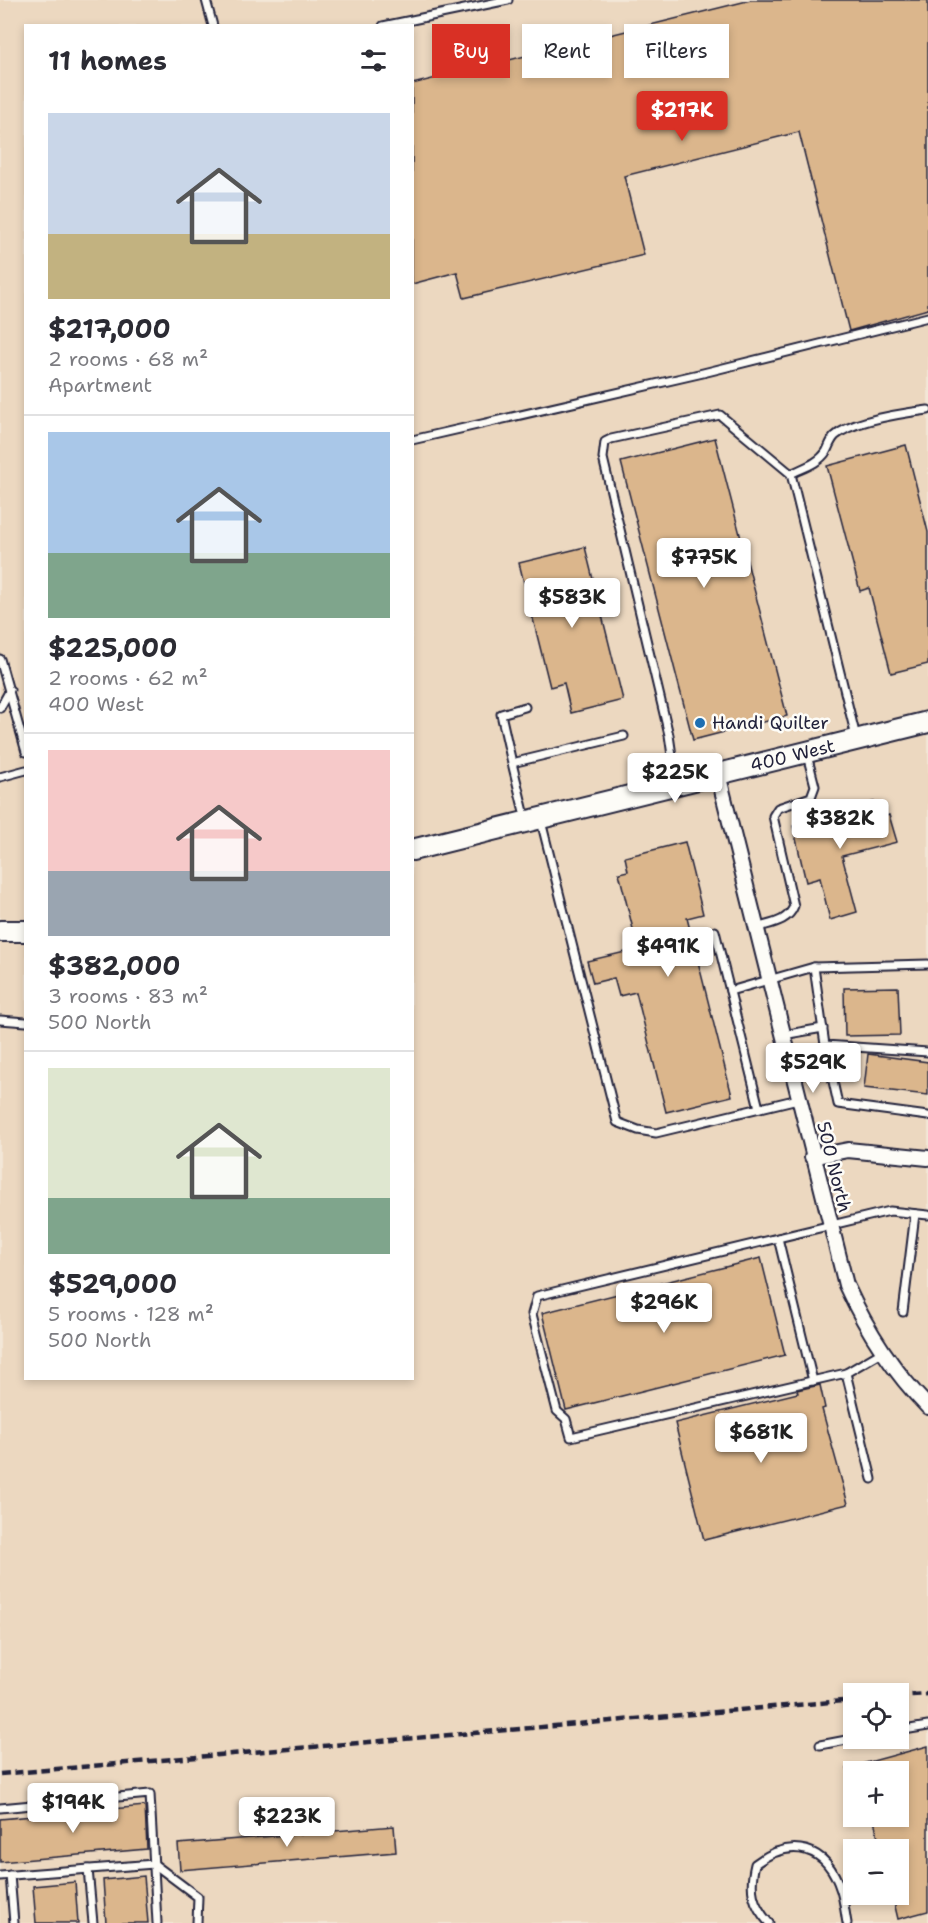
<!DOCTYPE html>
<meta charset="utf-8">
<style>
:root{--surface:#fff;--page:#f2f2f3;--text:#2b2b33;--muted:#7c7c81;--line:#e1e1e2;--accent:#d93025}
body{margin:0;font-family:"Shantell Sans",sans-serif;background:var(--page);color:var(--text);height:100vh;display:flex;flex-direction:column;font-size:22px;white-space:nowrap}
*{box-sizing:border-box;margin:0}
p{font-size:20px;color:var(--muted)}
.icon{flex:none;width:33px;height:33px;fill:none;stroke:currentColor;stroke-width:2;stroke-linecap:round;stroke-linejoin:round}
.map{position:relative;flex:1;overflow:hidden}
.drawer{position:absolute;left:24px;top:24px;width:390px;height:1356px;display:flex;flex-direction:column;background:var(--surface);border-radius:0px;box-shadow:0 3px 9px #0003}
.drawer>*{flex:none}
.top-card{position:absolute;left:432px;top:24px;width:405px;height:54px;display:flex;gap:12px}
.tools{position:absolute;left:843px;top:1683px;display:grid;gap:12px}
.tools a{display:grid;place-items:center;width:66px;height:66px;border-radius:0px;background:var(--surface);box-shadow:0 3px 9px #0003;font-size:30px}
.price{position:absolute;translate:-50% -51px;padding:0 14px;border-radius:6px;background:#fff;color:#222;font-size:20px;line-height:39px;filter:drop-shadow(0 2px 3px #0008)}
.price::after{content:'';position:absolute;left:50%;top:36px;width:18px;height:14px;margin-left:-9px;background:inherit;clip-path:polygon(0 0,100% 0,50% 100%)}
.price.on{background:var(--accent);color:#fff}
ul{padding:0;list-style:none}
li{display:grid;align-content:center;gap:12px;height:318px;padding:0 24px}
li+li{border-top:2px solid var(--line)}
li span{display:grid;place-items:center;height:186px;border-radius:0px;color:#555}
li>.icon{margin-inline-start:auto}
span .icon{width:108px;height:108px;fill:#fffc;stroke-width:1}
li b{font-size:26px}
h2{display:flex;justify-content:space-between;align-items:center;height:72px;padding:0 24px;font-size:26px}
.chip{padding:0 21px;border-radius:0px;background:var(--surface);box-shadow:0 3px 9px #0003;font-size:21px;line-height:54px}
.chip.on{background:var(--accent);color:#fff}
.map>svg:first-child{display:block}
.built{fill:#ecd8c0;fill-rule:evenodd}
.building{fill:#dbb68c;stroke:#22223b;stroke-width:1.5}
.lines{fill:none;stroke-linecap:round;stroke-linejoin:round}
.lane-casing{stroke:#22223b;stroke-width:11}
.street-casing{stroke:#22223b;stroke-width:18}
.secondary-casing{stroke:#22223b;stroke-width:24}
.lane{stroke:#fdfcf7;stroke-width:7}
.street{stroke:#fdfcf7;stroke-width:14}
.secondary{stroke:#fdfcf7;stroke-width:20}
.rail{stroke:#22223b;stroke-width:4.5;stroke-dasharray:9 4.5;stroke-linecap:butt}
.poi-dot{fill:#1f6fb2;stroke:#fdfcf7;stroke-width:2}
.labels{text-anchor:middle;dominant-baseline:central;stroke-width:5;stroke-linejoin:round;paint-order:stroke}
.poi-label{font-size:18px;fill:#22223b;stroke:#fdfcf7;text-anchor:start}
.street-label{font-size:18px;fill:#22223b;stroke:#fdfcf7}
</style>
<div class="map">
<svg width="928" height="1923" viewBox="0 0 928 1923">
<rect width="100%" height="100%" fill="#f3e7d7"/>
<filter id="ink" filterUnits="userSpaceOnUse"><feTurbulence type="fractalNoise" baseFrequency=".0167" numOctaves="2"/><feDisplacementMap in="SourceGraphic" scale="12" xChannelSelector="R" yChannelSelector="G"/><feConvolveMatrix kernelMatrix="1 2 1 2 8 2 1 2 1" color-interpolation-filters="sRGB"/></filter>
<g filter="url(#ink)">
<path class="built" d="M0,0H928V1923H0ZM26,26H412V1378H26ZM854,1694H898V1738H854ZM854,1772H898V1816H854ZM854,1850H898V1894H854Z"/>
<g class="building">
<polygon points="751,0 928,0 928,309 849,331 799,132 624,176 644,255 464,298 457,272 412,284 412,84"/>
<polygon points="715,438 787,716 693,740 621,462"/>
<polygon points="906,445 928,532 928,664 891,673 869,588 860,591 827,466"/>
<polygon points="585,547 623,700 571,713 564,683 550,687 519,563"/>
<polygon points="874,802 879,818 889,815 897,842 842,856 857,912 830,920 820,878 806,882 793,826 834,815 833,811"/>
<polygon points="685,842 703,914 687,918 732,1096 666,1112 636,992 619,996 614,978 593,983 587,961 638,949 619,873 628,871 625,857"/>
<polygon points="898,987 900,1035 845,1036 844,988"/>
<polygon points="868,1054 928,1062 928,1095 864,1088"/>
<polygon points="761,1258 785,1355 566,1410 542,1313"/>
<polygon points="820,1385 825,1408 822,1409 848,1504 704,1540 675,1423 798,1393 797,1390"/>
<polygon points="928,1746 928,1911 898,1919 892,1894 898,1894 898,1850 881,1850 873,1816 898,1816 898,1772 848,1772 847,1768"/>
<polygon points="145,1806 147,1849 0,1862 0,1819"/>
<polygon points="394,1826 396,1852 180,1870 178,1844"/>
<polygon points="144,1876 148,1923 106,1923 103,1880"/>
<polygon points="75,1882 78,1923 36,1923 33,1886"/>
</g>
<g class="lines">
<defs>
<g id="lane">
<polyline points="206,0 213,26"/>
<polyline points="383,26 508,0"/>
<polyline points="412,440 703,373 928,317"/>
<path d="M791,474C802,468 818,464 826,452C829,447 830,441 835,436C853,420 904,413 928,410"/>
<polyline points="0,659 26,752"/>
<polyline points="0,708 10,690"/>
<polyline points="512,763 501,714 525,707"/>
<polyline points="0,777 26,770"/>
<polyline points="676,783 669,735 603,458 605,442 611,439 720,415 791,474 856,737"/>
<polyline points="526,820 512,763 624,736"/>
<polyline points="541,821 617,1122 638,1130 656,1133 798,1099"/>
<path d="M756,928C771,923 788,922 794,906L773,816L778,808L811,797L815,786L807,755"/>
<polyline points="715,931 759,1108"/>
<polyline points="814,967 825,1045 928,1052"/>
<polyline points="730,991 814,967 928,964"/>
<polyline points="0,1020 26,1022"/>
<polyline points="783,1035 823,1028"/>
<polyline points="825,1045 838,1104 928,1116"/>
<polyline points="790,1066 828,1059"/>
<polyline points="778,1238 813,1381"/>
<polyline points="903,1312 915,1214"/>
<polyline points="882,1352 846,1373 571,1437 566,1419 557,1411 532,1314 537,1296 890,1211 928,1215"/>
<polyline points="846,1373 872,1479"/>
<polyline points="898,1731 928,1726"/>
<polyline points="820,1745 857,1738"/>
<polyline points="0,1808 150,1794 157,1923"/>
<polyline points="88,1869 93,1923"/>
<polyline points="10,1875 14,1923"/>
<polyline points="0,1876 154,1864 198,1897 197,1923"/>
<path d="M769,1923C752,1904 749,1889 755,1864C791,1837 827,1845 841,1891C844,1901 845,1912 847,1923"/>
</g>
<g id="street">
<path d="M718,774L846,1285C867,1331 892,1370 928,1407"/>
<polyline points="812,1157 848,1150 928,1158"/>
</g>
<g id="secondary">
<path id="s1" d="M412,850L928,722"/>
<polyline points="0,931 26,931"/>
</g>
</defs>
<use href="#lane" class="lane-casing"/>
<use href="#street" class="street-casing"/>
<use href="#secondary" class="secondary-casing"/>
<use href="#lane" class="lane"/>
<use href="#street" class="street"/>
<use href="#secondary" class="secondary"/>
<g class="rail">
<polyline points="898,1696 928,1694"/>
<polyline points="0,1774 854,1700"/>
</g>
</g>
</g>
<circle class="poi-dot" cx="700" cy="723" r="6"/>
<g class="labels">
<g class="poi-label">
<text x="712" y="723">Handi Quilter</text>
</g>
<g class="street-label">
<text stroke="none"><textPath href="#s1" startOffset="392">400 West</textPath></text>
<text transform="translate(834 1167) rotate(76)">500 North</text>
</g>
</g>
</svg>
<div class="tools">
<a><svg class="icon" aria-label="locate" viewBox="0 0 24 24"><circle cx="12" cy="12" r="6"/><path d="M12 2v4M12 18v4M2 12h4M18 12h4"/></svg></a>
<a>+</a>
<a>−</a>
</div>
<b class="price on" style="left:682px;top:142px">$217K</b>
<b class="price" style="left:704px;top:589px">$775K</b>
<b class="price" style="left:572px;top:629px">$583K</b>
<b class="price" style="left:675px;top:804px">$225K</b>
<b class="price" style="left:840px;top:850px">$382K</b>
<b class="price" style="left:668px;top:978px">$491K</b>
<b class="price" style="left:813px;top:1094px">$529K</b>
<b class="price" style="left:664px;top:1334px">$296K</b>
<b class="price" style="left:761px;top:1464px">$681K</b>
<b class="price" style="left:73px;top:1834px">$194K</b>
<b class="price" style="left:287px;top:1848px">$223K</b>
<div class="top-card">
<a class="chip on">Buy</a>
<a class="chip">Rent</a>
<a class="chip">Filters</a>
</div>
<section class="drawer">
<h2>11 homes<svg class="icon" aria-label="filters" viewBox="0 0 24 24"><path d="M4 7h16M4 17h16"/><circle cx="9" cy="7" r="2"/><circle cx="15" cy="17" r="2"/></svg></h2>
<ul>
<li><span style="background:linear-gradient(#c9d6e8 65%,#c2b280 0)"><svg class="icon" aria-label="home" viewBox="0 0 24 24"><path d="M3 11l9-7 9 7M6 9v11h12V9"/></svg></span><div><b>$217,000</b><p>2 rooms · 68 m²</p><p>Apartment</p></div></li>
<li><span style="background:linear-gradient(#a9c7e8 65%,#7fa58c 0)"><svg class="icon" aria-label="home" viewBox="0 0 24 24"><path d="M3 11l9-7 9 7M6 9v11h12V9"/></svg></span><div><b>$225,000</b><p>2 rooms · 62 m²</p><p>400 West</p></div></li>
<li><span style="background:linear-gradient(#f6c9c9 65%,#9aa5b1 0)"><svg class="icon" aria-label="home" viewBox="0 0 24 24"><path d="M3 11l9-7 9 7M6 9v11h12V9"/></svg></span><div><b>$382,000</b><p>3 rooms · 83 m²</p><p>500 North</p></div></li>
<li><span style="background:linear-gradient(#dfe7d0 70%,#7fa58c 0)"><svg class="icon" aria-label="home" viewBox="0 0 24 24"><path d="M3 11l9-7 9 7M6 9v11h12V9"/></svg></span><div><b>$529,000</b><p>5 rooms · 128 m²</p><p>500 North</p></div></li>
</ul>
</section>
</div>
